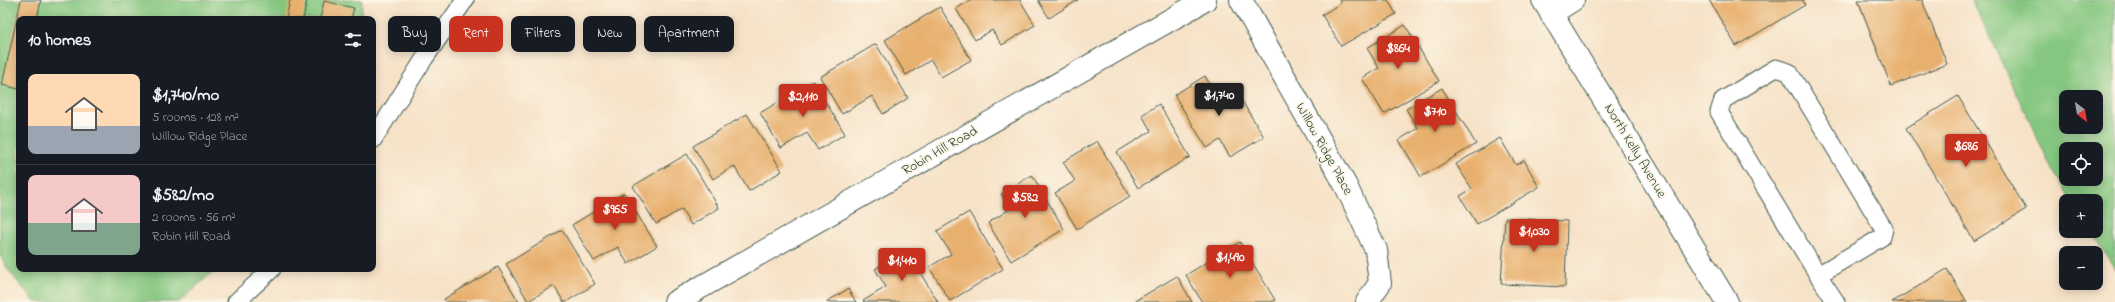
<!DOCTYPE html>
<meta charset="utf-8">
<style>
:root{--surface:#171b24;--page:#20242c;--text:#f1f3f6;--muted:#9ea1a6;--line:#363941;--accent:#c8321e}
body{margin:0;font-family:"Indie Flower",sans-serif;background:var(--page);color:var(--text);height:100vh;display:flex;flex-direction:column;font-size:15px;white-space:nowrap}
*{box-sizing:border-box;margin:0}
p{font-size:13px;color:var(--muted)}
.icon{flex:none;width:22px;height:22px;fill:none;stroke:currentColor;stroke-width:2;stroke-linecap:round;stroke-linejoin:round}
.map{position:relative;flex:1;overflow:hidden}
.drawer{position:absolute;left:16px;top:16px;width:360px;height:256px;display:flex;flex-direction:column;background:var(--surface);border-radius:8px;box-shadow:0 2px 10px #0003}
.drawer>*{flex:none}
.banner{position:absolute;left:388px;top:16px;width:380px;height:36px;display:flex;gap:8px}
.needle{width:26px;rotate:149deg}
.buttons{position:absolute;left:2059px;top:90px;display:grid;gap:8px}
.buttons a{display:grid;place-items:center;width:44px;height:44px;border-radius:8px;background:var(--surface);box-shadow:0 2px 10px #0003;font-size:20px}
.price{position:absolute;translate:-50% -34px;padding:0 9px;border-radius:4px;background:var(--accent);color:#fff;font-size:13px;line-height:26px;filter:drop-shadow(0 1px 2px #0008)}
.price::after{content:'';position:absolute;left:50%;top:24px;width:12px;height:9px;margin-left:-6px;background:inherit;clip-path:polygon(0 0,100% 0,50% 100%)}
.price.selected{background:#222;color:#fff}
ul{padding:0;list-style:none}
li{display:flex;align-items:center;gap:12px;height:100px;padding:0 12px}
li+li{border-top:1px solid var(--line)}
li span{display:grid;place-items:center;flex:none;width:112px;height:80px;border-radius:8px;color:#555}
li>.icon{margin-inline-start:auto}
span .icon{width:48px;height:48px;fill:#fffc;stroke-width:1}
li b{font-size:17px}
h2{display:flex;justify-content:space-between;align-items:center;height:48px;padding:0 12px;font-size:17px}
.pill{padding:0 14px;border-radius:8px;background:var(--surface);box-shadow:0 2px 10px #0003;font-size:14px;line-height:36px}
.pill.selected{background:var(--accent);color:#fff}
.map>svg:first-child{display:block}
.green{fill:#85c780;stroke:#52825a;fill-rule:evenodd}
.building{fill:#e8b06e}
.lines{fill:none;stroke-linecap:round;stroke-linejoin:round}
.lane-casing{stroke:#3f564a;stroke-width:19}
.street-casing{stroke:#3f564a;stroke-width:24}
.secondary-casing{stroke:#3f564a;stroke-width:24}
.lane{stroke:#fff;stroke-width:17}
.street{stroke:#fff;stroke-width:22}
.secondary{stroke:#fff;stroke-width:22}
.labels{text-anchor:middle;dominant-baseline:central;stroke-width:3.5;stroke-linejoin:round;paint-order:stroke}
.street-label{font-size:14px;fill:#1f3d34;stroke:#fcf5e5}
</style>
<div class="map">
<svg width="2115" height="302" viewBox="0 0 2115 302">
<rect width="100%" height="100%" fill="#fcf5e5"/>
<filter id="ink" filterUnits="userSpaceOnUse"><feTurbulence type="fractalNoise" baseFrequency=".025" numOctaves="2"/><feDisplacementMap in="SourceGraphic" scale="8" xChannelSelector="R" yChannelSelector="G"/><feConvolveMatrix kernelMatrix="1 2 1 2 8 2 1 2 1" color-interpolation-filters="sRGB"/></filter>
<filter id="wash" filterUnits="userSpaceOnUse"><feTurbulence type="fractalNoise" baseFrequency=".012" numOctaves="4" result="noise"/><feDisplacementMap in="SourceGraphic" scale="16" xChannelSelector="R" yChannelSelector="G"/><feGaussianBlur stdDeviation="0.9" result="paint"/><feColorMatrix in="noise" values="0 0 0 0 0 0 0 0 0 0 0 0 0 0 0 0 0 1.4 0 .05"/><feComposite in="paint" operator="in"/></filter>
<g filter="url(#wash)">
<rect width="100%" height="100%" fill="#f6e2c7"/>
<g class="green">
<polygon points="0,0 362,0 361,19 19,19 19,269 216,269 179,302 35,302 9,271 0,255"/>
<path d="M1972,0H2115V269L2091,231H2096V201H2072L2053,171ZM2066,97H2096V127H2066ZM2066,149H2096V179H2066Z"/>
</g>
<g id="blocks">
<g class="building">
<polygon points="21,0 41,0 37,19 19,19 19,89 2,85"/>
<polygon points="290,0 307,0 303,19 286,19"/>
<polygon points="970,0 1020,0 1035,25 1002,45 992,30 975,40 956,9"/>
<polygon points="1038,0 1078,0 1049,18"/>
<polygon points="1339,0 1388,0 1396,14 1341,46 1322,15 1341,3"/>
<polygon points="1709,0 1803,0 1805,5 1736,46"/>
<polygon points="1858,0 1922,0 1947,64 1891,86"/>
<polygon points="324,1 354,8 351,19 320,19"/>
<polygon points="940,7 971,60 941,77 931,60 906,75 885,40"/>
<polygon points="1405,25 1439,81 1384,114 1362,78 1379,68 1367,48"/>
<polygon points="876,44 908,98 883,114 872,96 842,114 820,77"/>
<polygon points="1205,76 1216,95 1232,85 1264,137 1230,157 1220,140 1207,148 1174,95"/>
<polygon points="813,81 845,134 818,150 807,133 781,148 760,113"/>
<polygon points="1442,88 1476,144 1421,177 1399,140 1418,128 1406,109"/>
<polygon points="1958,96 2026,209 1974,241 1906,128"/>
<polygon points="1159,104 1190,157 1138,188 1117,152 1151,131 1142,115"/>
<polygon points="747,114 782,171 749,191 734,166 713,179 693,146"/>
<polygon points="1500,138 1516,165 1524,160 1539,187 1477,224 1460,196 1472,189 1456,164"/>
<polygon points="1097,141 1130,196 1077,229 1055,193 1075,181 1063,162"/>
<polygon points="687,154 719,208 691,225 682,209 656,224 633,186"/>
<polygon points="1032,175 1064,229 1011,261 988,223 1010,209 1001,194"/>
<polygon points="624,193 657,246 628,264 618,247 594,261 572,225"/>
<polygon points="969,212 1003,269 950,301 929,267 951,254 937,231"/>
<polygon points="1505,218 1567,221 1565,287 1501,284"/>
<polygon points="562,230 595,284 566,302 564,302 554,286 528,301 506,264"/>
<polygon points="1240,242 1275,300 1272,302 1202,302 1186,275"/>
<polygon points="906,250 938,302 864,302 863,301 886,287 875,269"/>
<polygon points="498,267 519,302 446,302 444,299"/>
<polygon points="1947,269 1967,302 1892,302"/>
<polygon points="1177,276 1192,302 1133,302"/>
<polygon points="848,289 856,302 826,302"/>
</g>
</g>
</g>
<g filter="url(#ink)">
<use href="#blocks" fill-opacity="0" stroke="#3f564a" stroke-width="1"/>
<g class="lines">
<defs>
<g id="lane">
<polyline points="373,140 424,59 465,0"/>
<polyline points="1818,275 1882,237 1884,229 1789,72 1776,68 1723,100 1719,112 1818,275 1836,302"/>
<polyline points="236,302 272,269"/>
</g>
<g id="street">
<polyline points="1241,0 1346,186 1376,250 1380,283 1367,302"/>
<polyline points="1551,14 1573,0"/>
<polyline points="675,302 1205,0"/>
</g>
<polyline id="secondary" points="1543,0 1727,302"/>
</defs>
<use href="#lane" class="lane-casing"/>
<use href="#street" class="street-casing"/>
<use href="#secondary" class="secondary-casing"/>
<use href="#lane" class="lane"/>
<use href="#street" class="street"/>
<use href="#secondary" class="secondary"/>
</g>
</g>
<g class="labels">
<g class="street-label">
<text transform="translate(1324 149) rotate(61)">Willow Ridge Place</text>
<text transform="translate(940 151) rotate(-30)">Robin Hill Road</text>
<text transform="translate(1635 151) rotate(59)">North Kelly Avenue</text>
</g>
</g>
</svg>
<div class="buttons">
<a><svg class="needle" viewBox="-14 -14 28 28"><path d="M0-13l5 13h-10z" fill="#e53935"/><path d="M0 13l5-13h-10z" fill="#9ea1a6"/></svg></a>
<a><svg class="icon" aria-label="locate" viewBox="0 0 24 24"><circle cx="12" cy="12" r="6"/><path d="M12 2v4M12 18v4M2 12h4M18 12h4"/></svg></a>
<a>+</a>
<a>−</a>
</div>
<b class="price" style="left:1398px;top:70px">$864</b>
<b class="price selected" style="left:1219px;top:117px">$1,740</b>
<b class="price" style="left:803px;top:118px">$2,110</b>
<b class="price" style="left:1435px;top:133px">$710</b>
<b class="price" style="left:1966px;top:168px">$686</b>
<b class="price" style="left:1025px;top:219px">$582</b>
<b class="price" style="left:615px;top:231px">$965</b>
<b class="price" style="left:1534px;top:253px">$1,030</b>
<b class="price" style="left:1230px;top:279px">$1,490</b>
<b class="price" style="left:902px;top:282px">$1,410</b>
<div class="banner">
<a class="pill">Buy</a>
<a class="pill selected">Rent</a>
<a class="pill">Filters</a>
<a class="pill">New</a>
<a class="pill">Apartment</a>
</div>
<section class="drawer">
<h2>10 homes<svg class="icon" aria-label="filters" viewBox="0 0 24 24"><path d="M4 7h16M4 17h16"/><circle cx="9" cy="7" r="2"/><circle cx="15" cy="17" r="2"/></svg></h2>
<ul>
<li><span style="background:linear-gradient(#ffd9b3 65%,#9aa5b1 0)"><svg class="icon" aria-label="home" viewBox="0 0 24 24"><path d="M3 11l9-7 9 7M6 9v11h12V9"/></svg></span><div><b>$1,740/mo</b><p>5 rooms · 128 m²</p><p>Willow Ridge Place</p></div></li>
<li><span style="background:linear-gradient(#f6c9c9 60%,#7fa58c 0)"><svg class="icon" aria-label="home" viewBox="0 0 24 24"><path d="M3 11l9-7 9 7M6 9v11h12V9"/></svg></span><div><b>$582/mo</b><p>2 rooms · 56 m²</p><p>Robin Hill Road</p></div></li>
</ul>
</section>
</div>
